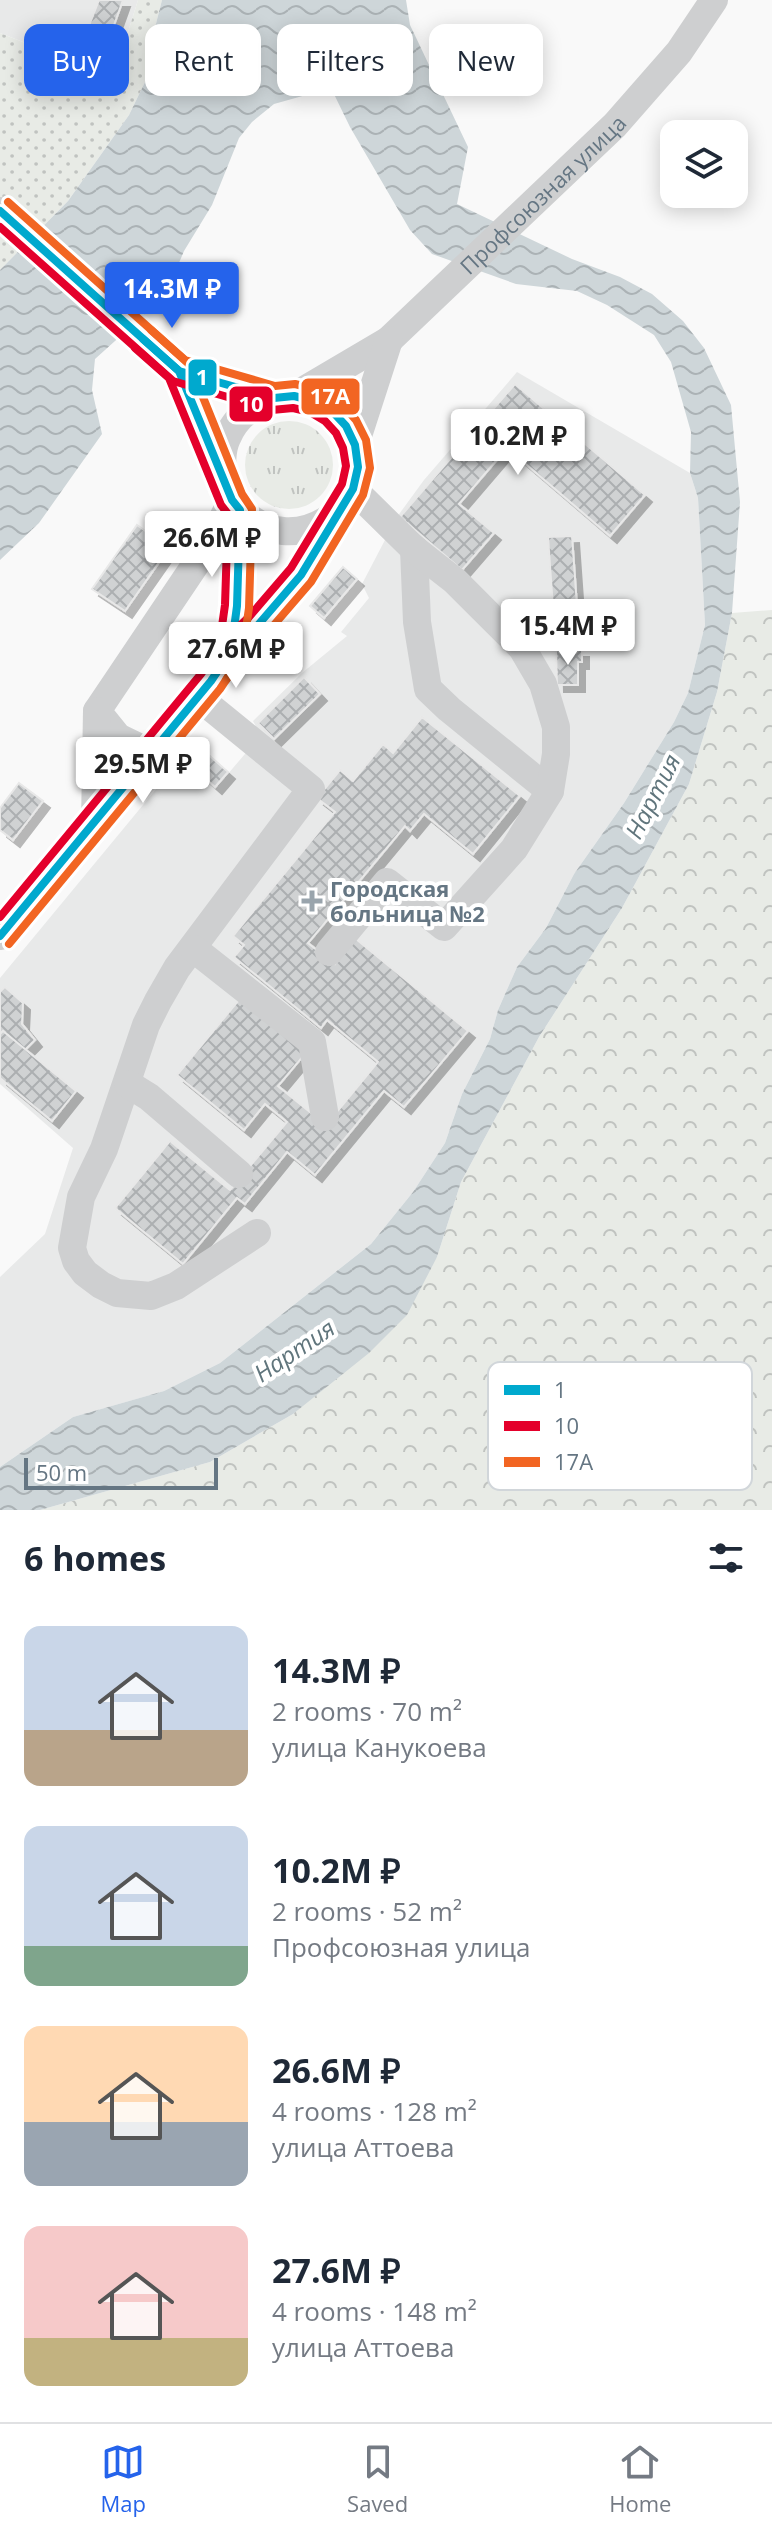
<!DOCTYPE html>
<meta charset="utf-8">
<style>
:root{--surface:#fff;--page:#f6f6f7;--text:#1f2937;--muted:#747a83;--line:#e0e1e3;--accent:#2563eb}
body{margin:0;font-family:"Open Sans",sans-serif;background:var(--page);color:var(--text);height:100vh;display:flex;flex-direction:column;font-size:30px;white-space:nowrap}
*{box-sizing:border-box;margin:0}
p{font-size:26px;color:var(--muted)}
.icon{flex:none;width:44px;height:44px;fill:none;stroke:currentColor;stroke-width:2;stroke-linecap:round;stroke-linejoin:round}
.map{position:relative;height:1510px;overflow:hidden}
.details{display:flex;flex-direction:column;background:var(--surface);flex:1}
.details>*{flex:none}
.guide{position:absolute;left:24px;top:24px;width:724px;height:72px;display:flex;gap:16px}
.fabs{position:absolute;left:660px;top:120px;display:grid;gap:16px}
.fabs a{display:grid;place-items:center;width:88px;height:88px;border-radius:16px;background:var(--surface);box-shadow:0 4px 20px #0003;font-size:40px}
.scale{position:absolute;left:24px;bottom:20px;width:194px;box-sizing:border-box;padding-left:8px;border:4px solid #657683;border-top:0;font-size:22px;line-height:28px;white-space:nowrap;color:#657683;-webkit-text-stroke:6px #fff;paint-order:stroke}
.price{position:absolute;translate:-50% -68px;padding:0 18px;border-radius:8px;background:#fff;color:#222;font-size:26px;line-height:52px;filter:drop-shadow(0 2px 4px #0008)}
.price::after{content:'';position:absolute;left:50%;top:48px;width:24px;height:18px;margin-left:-12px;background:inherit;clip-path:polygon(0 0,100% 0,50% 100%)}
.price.selected{background:var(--accent);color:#fff}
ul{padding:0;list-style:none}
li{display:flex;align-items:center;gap:24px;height:200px;padding:0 24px}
li span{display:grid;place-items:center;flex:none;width:224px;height:160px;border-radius:16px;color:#555}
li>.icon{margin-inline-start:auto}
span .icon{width:96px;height:96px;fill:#fffc;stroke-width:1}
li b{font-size:34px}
h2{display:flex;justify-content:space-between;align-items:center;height:96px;padding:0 24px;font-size:34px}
.tag{padding:0 28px;border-radius:16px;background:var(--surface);box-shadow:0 4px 20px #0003;font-size:28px;line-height:72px}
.tag.selected{background:var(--accent);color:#fff}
.tab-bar{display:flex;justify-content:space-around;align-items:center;height:112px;border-top:2px solid var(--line);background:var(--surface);font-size:22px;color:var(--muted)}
.tab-bar a{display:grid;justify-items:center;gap:4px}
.tab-bar .selected{color:var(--accent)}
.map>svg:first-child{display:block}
.built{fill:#e8e9e9}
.grass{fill:url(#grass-tufts)}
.forest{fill:url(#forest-crowns)}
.garden{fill:url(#garden-dots)}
.water{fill:url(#water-waves)}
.building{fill:url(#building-cross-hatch);stroke:#e8e8e8;stroke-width:2;filter:url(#shadow)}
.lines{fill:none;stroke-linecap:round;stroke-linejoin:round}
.minor{stroke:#cecfd0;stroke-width:28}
.bus-1-casing{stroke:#fff;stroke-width:14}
.bus-2-casing{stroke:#fff;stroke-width:14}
.bus-3-casing{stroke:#fff;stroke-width:14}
.bus-1{stroke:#00a9ce;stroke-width:8}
.bus-2{stroke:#e4002b;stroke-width:8}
.bus-3{stroke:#f26522;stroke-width:8}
.poi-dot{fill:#99a4ac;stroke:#fff;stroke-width:3}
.labels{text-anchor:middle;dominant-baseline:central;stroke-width:8;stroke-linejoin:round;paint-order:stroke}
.street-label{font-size:22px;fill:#657683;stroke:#fff}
.poi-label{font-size:22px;font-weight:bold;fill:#657683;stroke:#fff;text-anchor:start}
.water-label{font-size:24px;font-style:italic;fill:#60757c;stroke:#fff}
.key{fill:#fff;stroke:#d1d6da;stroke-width:2}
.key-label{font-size:22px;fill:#657683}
.line-badge{stroke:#fff;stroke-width:3}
.badge-label{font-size:22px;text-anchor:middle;font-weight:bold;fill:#fff}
</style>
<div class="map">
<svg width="772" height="1510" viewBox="0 0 772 1510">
<defs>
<pattern id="grass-tufts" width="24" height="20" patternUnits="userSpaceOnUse" patternTransform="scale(2)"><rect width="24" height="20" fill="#e8ebe6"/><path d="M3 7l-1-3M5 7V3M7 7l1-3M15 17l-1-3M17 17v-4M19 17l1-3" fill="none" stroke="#c0c3c0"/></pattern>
<pattern id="forest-crowns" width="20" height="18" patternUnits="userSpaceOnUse" patternTransform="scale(2)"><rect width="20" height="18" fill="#e8ebe6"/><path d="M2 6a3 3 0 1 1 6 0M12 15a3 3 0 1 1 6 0" fill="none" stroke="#c0c3c0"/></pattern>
<pattern id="garden-dots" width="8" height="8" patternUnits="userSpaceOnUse" patternTransform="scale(2)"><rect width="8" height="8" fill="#e8ebe6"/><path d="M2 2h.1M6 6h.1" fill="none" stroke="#c0c3c0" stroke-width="1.8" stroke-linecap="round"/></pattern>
<pattern id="water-waves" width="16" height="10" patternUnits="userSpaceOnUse" patternTransform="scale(2)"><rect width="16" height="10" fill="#ced6d9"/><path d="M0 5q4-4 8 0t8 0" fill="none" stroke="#abb2b5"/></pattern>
<pattern id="building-cross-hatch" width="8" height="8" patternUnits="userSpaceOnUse" patternTransform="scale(2)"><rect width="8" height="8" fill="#d0d2d3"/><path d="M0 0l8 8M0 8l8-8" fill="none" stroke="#acafb1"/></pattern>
<filter id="shadow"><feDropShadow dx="7" dy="7" stdDeviation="0" flood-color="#0004"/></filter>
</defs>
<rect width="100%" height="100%" fill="#f9f9f9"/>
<g class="built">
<polygon points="0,0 138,0 118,64 90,68 0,33"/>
<polygon points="517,372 690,473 698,498 705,625 688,693 674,722 624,803 574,874 546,928 517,967 498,1010 490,1039 462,1094 445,1143 413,1192 371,1244 220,1363 164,1391 73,1417 0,1467 0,1277 45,1234 73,1148 0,1084 0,978 181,759 216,788 261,735 253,721 302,673 347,636 341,632 369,598 362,584 397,517 424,480"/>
</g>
<circle class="grass" cx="289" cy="465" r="44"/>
<polygon class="forest" points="772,610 772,1510 40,1510 210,1462 293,1414 437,1257 461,1182 539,1037 622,908 689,784 717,692 732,613"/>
<polygon class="garden" points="138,0 162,0 147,59 146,80 129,115 68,201 0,270 0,33 89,68 118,64"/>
<polygon class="water" points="162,0 406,0 410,25 468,147 457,204 572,259 620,277 652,294 683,321 704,348 731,405 740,502 732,613 717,692 689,784 622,908 539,1037 461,1182 437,1257 407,1315 369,1353 293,1414 210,1462 40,1510 0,1510 0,1467 73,1417 164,1391 220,1363 371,1244 413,1192 445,1143 462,1094 490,1039 498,1010 517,967 546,928 574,874 624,803 674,722 688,693 705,625 698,498 690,473 691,432 671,362 654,335 607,305 577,291 516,284 432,254 410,230 350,127 331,88 274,104 252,122 239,138 212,205 184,251 165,296 95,359 92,390 102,434 39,523 0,560 0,270 68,201 129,115 146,80 147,59"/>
<g class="building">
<polygon points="99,0 123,0 109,39 87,31"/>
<polygon points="515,384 645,495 610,536 507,448 459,504 494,533 462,570 400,517"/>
<polygon points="137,525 169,548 125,611 92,589"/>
<polygon points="572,536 578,620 554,622 548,537"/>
<polygon points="343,567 357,579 324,618 310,606"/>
<polygon points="556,650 582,650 582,662 578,662 578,685 557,685"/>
<polygon points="304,677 320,694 274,739 258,723"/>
<polygon points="422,717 520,796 473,854 424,814 410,831 405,826 308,943 335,964 356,939 468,1031 404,1107 384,1091 315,1175 287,1152 245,1204 237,1198 183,1264 115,1208 170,1141 230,1190 287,1122 265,1104 244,1130 177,1075 243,995 309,1049 278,1086 326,1125 378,1062 327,1020 321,1028 234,957 244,945 233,936 335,812 317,798 340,770 353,781 383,744 393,753"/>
<polygon points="194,742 228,772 215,787 181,757"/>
<polygon points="19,783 43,801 13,840 0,830 0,808"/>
<polygon points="5,987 23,1003 22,1024 35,1040 24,1051 3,1031 0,1034 0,992"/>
<polygon points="3,1031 76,1091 52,1121 0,1078 0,1034"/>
</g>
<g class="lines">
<g class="minor">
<polyline points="0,211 179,371 274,398"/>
<path d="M179,371L232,500C261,538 303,541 339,511"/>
<path id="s1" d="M294,396L389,340L615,125L679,52L714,0"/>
<polyline points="355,445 389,340"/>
<polyline points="414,549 417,622 428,689 449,709 550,791"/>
<polyline points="231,651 237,606 240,510"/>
<polyline points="198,697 311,789 177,968 158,1001 146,1025 104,1149 81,1197 72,1248 76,1261 85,1273 101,1285 117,1293 151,1296 176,1286 257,1233"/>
<polyline points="151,753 118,737 97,711 212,540 232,500"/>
<polyline points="95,823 97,711"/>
<path d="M0,936L211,681C217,671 223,659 231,651C239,642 249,635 258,626C288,593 310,560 333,523C340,511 350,498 354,486C358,472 359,457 354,444C335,386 251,381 227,438C221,451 222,466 223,480"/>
<polyline points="194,949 312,1042 325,1117"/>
<polyline points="329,952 387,882 444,927 514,849 550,791 556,754 556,727 543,684 522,648 455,581 414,549 353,489"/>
<polyline points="128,1084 149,1097 239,1174"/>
</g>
<defs>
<g id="bus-1">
<polyline points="0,211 179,371 274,398 294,396 314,401 332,411 346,426 355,445 358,467 353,489 301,575 258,625 231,651 211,681 0,936"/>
<polyline points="143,339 179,371 232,500 240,510 237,606 231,651 216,673"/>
</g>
<g id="bus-2">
<polyline points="0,227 173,381 272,410 293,408 310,412 325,421 336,433 343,448 346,466 342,484 291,568 249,617 222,643 201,674 0,917"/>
<polyline points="135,348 169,378 221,505 228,514 225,605 219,647 206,666"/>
</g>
<g id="bus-3">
<polyline points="8,202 185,360 275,386 295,384 319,390 341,403 356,420 366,440 370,468 363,495 311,582 267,633 240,659 220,689 9,944"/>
<polyline points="151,330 190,365 242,494 252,509 249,608 242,655 226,680"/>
</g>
</defs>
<use href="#bus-1" class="bus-1-casing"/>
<use href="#bus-2" class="bus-2-casing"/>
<use href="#bus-3" class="bus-3-casing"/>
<use href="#bus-1" class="bus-1"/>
<use href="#bus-2" class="bus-2"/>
<use href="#bus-3" class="bus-3"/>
</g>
<path class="poi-dot" d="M308 889h8v8h8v8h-8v8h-8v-8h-8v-8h8z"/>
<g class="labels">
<g class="street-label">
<text stroke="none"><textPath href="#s1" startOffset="322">Профсоюзная улица</textPath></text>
</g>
<g class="poi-label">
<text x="330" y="888">Городская<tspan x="330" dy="25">больница №2</tspan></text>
</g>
<g class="water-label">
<text transform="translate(652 796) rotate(-63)">Нартия</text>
<text transform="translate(294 1350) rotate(-34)">Нартия</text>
</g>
</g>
<rect x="488" y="1362" width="264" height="128" rx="12" class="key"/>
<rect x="504" y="1385" width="36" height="10" fill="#00a9ce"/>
<rect x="504" y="1421" width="36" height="10" fill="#e4002b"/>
<rect x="504" y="1457" width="36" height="10" fill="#f26522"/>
<g class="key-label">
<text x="554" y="1398">1</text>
<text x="554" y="1434">10</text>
<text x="554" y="1470">17А</text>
</g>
<g class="line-badge">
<rect x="187" y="358" width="31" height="39" rx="8" fill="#00a9ce"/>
<rect x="300" y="377" width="61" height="39" rx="8" fill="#f26522"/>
<rect x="228" y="385" width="46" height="38" rx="8" fill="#e4002b"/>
</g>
<g class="badge-label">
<text x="202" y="385">1</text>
<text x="330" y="404">17А</text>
<text x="251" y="412">10</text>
</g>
</svg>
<div class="fabs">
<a><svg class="icon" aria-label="layers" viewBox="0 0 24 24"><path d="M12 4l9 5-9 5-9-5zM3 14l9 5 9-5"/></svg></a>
</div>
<div class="scale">50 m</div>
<b class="price selected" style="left:172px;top:330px">14.3M ₽</b>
<b class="price" style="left:518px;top:477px">10.2M ₽</b>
<b class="price" style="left:212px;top:579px">26.6M ₽</b>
<b class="price" style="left:568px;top:667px">15.4M ₽</b>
<b class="price" style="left:236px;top:690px">27.6M ₽</b>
<b class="price" style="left:143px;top:805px">29.5M ₽</b>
<div class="guide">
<a class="tag selected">Buy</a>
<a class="tag">Rent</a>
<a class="tag">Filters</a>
<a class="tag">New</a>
</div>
</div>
<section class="details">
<h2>6 homes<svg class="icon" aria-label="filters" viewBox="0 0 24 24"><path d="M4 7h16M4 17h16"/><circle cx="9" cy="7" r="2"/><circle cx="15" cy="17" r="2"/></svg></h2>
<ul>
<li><span style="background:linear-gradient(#c9d6e8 65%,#b9a48a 0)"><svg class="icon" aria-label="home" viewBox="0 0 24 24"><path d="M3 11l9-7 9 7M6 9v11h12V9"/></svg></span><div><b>14.3M ₽</b><p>2 rooms · 70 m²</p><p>улица Канукоева</p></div></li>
<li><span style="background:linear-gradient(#c9d6e8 75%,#7fa58c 0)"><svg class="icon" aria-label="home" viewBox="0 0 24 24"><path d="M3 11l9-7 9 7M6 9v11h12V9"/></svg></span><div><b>10.2M ₽</b><p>2 rooms · 52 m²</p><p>Профсоюзная улица</p></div></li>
<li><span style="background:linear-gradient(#ffd9b3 60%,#9aa5b1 0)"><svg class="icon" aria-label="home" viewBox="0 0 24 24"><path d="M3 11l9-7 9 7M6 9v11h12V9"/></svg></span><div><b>26.6M ₽</b><p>4 rooms · 128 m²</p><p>улица Аттоева</p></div></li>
<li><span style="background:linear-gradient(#f6c9c9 70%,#c2b280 0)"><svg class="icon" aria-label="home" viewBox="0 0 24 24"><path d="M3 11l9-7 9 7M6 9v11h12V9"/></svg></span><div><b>27.6M ₽</b><p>4 rooms · 148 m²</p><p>улица Аттоева</p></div></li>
</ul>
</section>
<nav class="tab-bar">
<a class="selected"><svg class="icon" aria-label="map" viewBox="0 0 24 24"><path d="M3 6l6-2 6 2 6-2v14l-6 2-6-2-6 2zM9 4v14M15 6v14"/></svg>Map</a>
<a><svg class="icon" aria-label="saved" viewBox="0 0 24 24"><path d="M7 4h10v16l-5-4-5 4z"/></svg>Saved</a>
<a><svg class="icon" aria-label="home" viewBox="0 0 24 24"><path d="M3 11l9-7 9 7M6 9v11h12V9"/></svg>Home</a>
</nav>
